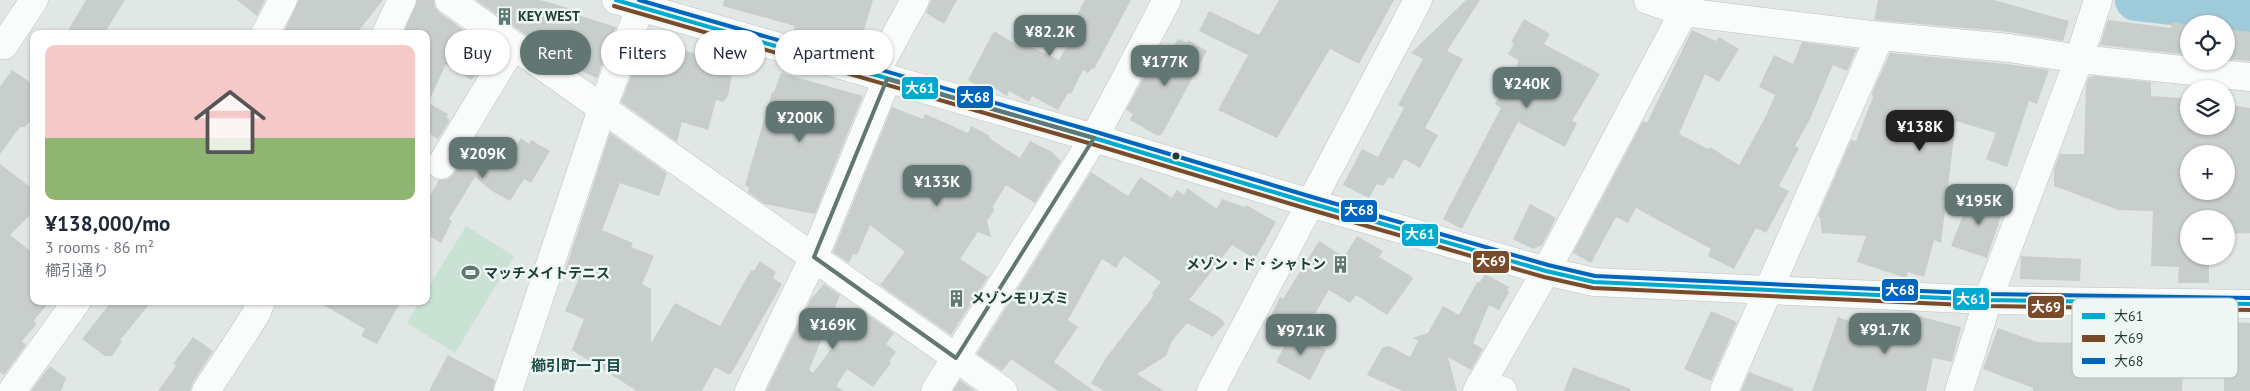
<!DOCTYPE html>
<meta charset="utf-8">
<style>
:root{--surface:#fff;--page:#f6f6f7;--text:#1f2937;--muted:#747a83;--line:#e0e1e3;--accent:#627773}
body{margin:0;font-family:"PT Sans","Noto Sans JP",sans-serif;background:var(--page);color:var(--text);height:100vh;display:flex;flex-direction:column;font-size:19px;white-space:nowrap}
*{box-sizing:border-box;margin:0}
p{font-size:16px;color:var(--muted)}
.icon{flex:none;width:28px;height:28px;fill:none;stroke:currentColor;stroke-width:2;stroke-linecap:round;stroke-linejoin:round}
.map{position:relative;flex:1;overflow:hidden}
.panel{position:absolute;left:30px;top:30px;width:400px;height:275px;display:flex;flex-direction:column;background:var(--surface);border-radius:10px;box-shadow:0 1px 4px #0004}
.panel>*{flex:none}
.banner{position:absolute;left:445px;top:30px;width:475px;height:45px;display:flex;gap:10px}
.controls{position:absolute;left:2180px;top:15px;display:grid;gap:10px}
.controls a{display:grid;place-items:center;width:55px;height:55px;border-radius:50%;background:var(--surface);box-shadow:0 1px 4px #0004;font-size:25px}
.price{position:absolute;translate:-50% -42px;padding:0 11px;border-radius:10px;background:var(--accent);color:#fff;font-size:16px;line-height:32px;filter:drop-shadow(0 1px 2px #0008)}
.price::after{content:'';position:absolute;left:50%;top:30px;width:15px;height:11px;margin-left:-8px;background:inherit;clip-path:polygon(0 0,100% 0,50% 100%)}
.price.selected{background:#222;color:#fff}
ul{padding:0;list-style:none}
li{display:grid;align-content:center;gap:10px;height:265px;padding:0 15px}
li+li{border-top:1px solid var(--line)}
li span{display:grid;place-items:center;height:155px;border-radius:10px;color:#555}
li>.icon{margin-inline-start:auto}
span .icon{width:90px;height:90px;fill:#fffc;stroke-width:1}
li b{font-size:21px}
.chip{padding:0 18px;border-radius:22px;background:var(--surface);box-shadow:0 1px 4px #0004;font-size:18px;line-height:45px}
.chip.selected{background:var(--accent);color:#fff}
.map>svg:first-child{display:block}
.green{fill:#c9e2d3}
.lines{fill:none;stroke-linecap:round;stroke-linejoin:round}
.river{stroke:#9ecad9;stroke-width:42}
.building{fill:#c8cecc;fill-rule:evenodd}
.minor-casing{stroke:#bec4c2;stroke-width:29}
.minor{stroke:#fafbfb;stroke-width:28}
.bus-1-casing{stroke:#eef7f3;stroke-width:8}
.bus-2-casing{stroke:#eef7f3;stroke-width:8}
.bus-3-casing{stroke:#eef7f3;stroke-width:8}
.bus-1{stroke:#00a9ce;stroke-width:4}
.bus-2{stroke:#7a4b2a;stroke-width:4}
.bus-3{stroke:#0065bd;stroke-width:4}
.marked{fill:none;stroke:#627773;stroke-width:4;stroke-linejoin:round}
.bus-dot{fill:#1e3b36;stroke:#eef7f3;stroke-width:2}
.labels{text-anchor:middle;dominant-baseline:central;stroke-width:5;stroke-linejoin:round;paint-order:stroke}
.poi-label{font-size:14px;font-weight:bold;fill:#1e3b36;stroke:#eef7f3;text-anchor:start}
.neighbourhood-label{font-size:15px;font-weight:bold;fill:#1a4d47;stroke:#eef7f3}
.key{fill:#eef7f3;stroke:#b0bfba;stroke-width:1}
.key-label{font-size:14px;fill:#1e3b36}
.line-badge{stroke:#eef7f3;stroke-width:2}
.badge-label{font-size:14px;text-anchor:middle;font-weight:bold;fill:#fff}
</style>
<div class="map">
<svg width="2250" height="391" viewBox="0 0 2250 391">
<rect width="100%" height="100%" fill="#e1e7e5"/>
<polygon class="green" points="466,226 514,256 455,353 407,323 420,301 426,301 426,291"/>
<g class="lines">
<polyline class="river" points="2136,0 2250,13"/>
</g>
<g class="building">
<polygon points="86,0 125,0 104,34 66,34"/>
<polygon points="237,0 265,0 257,16"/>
<polygon points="299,0 383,0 356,34 283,34"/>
<polygon points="417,0 434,0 435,7 440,13 492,50 480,71 471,80 446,64 428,103 448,114 446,117 450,120 438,139 426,132 426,34 403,34"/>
<polygon points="476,0 540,0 572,9 571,13 616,27 597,78 568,65 572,52 536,42"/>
<polygon points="724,0 873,0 864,30 867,32 860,53 793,32 795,26 723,6"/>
<polygon points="931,0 957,0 944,24 926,13"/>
<polygon points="1085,0 1131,0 1094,69 1092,68 1088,73 1083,70 1071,94 1068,93 1058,110 1032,96 1029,102 1009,91 1007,96 988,84 985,90 968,80 994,31 1020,47 1022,43 1059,60 1078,25 1073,22"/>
<polygon points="1279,0 1394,0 1359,64 1330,49 1277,138 1218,110 1248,55 1199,31 1209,11 1259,35"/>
<polygon points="1466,0 1480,0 1447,51 1463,59 1425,128 1438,135 1420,168 1404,159 1393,179 1389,177 1383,186 1377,184 1369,198 1343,185 1362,149 1378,157 1404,108 1398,105 1423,59 1411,53"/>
<polygon points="1878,0 1994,0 2069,21 2063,41 2010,32 1874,20"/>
<polygon points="1524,19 1550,34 1544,44 1600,74 1572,121 1577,123 1565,147 1518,122 1462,229 1443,219 1501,108 1495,104 1519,61 1508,54 1514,44 1511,42"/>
<polygon points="2108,20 2171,28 2172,22 2189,25 2189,55 2100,45"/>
<polygon points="2228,29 2250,32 2250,61 2226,59"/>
<polygon points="1692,30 1716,41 1719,37 1739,49 1719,82 1705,74 1679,134 1708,149 1710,147 1739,165 1766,116 1775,95 1759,87 1774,55 1793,64 1802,42 1857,49 1847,71 1833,65 1810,119 1795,146 1799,148 1779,186 1789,191 1766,233 1756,228 1734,269 1708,256 1711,249 1636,208 1628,223 1616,217 1591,263 1573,253 1643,121 1647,123"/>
<polygon points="1178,39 1187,42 1188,40 1207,51 1162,134 1158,136 1130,120 1133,114 1126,110 1157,54 1166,59"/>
<polygon points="642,48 679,59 682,50 734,64 728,96 723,102 716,100 708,130 682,122 677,142 621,102"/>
<polygon points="1890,53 2007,64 2049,70 2037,104 2029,101 2007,167 1986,159 1996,133 1956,121 1941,243 1934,240 1924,277 1908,272 1906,278 1857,262 1866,236 1822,233 1820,217 1818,216 1851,140 1856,141 1873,97 1872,93"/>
<polygon points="12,70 34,85 34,116 25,127 20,127 0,154 0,87"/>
<polygon points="781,73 863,96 864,93 815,214 765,204 748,192 749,188 745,185 772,92 774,92"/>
<path d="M2095,76L2151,82V96L2184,98V106H2188V126H2226V104L2250,108V233L2226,234V219H2189V256H2209V283H2178L2179,267L2151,266L2153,211L2118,210L2054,186V169L2060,154H2084L2086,85L2089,77ZM2189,154H2226V192H2189Z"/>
<polygon points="892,107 923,119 925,114 968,133 971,126 990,136 989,138 1020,158 1030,141 1052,152 1061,161 1035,203 1006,185 993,206 994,211 987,221 991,237 978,232 960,259 988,277 951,335 880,285 905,252 870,225 857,255 853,254 849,263 833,252"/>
<polygon points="610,133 667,173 659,196 620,183 602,230 633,243 631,247 654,256 642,284 651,289 651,343 675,303 720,326 751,270 754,271 760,261 776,272 773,278 782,284 731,374 727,374 715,367 702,391 637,391 572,350 584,319 565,311 579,278 565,271"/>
<polygon points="477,136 504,152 506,149 512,152 521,138 529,144 531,140 550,151 531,183 524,179 510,201 492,191 475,177 449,219 452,221 441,243 426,234 426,202 439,180 448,179 454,173"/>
<polygon points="0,164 34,190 34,211 10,235 34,254 34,301 50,301 34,320 36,325 22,341 26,345 4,375 0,372"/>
<polygon points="1091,172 1128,196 1140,177 1172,198 1177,190 1184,195 1187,188 1217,209 1222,199 1244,207 1246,205 1276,222 1255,259 1232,245 1189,300 1219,317 1225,323 1213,337 1187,323 1172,341 1166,356 1137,374 1164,391 1104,391 1091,383 1106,358 1154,295 1152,293 1161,282 1124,256 1116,268 1102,259 1068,320 1078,327 1054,362 1094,391 1058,391 1011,359 1002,371 977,354"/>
<polygon points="1972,193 2005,204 1987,258 1951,246"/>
<polygon points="1530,204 1556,218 1542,245 1533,249 1513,239"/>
<polygon points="1357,236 1383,251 1379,257 1411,276 1413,279 1387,315 1356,295 1350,303 1329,290 1312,319 1315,321 1306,337 1271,316 1280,297 1283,299 1319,241 1344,257"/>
<polygon points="2021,256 2081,259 2080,281 2020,279"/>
<polygon points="1485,274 1509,287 1507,290 1509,292 1499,310 1489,305 1473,343 1483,349 1471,370 1448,357 1457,391 1402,391 1367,375 1382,348 1389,346 1410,357 1418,341 1413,338 1428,333 1443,306 1459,315 1477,282 1480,282"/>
<polygon points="824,284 840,295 809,370 813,373 861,310 894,333 886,344 896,352 889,361 891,363 873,387 847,369 836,386 844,391 766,391 811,299"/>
<polygon points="112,301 152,301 120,340 122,342 112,356 105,356 82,339"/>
<polygon points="317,301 401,301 377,344 361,336 365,329"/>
<polygon points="1711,311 1737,322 1711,381 1684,369"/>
<polygon points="1888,314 1908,320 1910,314 1961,327 1952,362 1933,358 1926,391 1812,391 1838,317 1882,333"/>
<polygon points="2230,322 2250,323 2250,391 2224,391 2224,372 2183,373 2182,391 2033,391 2033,388 1983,369 1998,328 2037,342 2078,343 2078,327 2113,328 2114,326 2148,326 2148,323 2185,324 2185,338 2230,337"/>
<polygon points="1292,332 1326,350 1310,380 1276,362"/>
<polygon points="193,337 213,351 193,382 190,391 158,391 176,366 173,364"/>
<polygon points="448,355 495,380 493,391 429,391"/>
<polygon points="50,366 66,378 61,391 31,391"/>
<polygon points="1573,367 1631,389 1630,391 1564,391"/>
<polygon points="1749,372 1794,389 1793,391 1741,391"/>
<polygon points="960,380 974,390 974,391 953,391"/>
</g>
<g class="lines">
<defs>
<g id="minor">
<polyline points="449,0 1003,391"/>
<polyline points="616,0 1094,138 1310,203 1546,271 1594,282 1988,300 2250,304"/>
<polyline points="1648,0 1683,12 1880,36 2009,48 2079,59 2250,77"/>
<polyline points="265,34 283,0"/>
<polyline points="386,34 402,0"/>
<polyline points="4,45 34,0"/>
<polyline points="874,75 915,0"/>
<polyline points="441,165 513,46"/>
<polyline points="1480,384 1503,391"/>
<polyline points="12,391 77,301"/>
<polyline points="206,391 256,314 261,301"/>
<polyline points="508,391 602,109 643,0"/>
<polyline points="749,391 814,257 887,79"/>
<polyline points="935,391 1094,138 1167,0"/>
<polyline points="1211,391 1418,0"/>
<polyline points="1477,391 1546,271 1690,0"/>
<polyline points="1724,391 1880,36"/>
<polyline points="1959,391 1988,300 2079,59 2098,0"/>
</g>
</defs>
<use href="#minor" class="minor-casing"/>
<use href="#minor" class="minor"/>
<defs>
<polyline id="bus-1" points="616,0 1094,138 1310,203 1546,271 1594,282 1988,300 2250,304"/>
<polyline id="bus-2" points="614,6 1092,144 1308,209 1544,277 1593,288 1988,306 2250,310"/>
<polyline id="bus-3" points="639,0 1096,132 1312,197 1548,265 1595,276 1988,294 2250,298"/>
</defs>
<use href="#bus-1" class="bus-1-casing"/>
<use href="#bus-2" class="bus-2-casing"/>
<use href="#bus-3" class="bus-3-casing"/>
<use href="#bus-1" class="bus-1"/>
<use href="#bus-2" class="bus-2"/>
<use href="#bus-3" class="bus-3"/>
</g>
<path class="marked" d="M887,79L1094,138L956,358L814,257Z"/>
<defs>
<symbol id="building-bare" viewBox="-9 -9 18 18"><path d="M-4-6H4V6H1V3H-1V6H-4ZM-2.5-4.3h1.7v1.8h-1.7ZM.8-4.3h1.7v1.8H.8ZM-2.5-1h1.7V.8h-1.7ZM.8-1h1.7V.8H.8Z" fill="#627773" stroke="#eef7f3" stroke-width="2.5" paint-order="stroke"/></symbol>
<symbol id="stadium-bare" viewBox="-9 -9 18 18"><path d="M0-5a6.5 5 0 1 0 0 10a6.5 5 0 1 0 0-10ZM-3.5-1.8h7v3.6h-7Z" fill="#627773" stroke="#eef7f3" stroke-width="2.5" paint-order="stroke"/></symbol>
</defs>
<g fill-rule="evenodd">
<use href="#building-bare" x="492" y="4" width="25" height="25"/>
<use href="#building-bare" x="1328" y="252" width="25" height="25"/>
<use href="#stadium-bare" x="458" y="260" width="25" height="25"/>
<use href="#building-bare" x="944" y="286" width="25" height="25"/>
</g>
<circle class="bus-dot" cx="1176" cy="156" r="4.5"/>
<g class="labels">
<g class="poi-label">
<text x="518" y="16">KEY WEST</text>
<text x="1326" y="264" text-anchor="end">メゾン・ド・シャトン</text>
<text x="484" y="273">マッチメイトテニス</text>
<text x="971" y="298">メゾンモリズミ</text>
</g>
<g class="neighbourhood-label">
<text x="576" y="365">櫛引町一丁目</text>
</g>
</g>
<rect x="2072" y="298" width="166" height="80" rx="8" class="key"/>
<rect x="2082" y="313" width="23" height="6" fill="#00a9ce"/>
<rect x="2082" y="335" width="23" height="7" fill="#7a4b2a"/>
<rect x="2082" y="358" width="23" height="6" fill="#0065bd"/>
<g class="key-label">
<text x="2114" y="321">大61</text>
<text x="2114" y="343">大69</text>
<text x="2114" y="366">大68</text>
</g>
<g class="line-badge">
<rect x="901" y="76" width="38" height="24" rx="5" fill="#00a9ce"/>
<rect x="956" y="85" width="38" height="24" rx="5" fill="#0065bd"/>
<rect x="1340" y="199" width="38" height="24" rx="5" fill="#0065bd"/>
<rect x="1401" y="223" width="38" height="24" rx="5" fill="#00a9ce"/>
<rect x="1472" y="250" width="38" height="24" rx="5" fill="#7a4b2a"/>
<rect x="1881" y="278" width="38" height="24" rx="5" fill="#0065bd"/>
<rect x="1952" y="287" width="38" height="24" rx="5" fill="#00a9ce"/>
<rect x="2027" y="295" width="38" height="24" rx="5" fill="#7a4b2a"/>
</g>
<g class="badge-label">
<text x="920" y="93">大61</text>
<text x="975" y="102">大68</text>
<text x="1359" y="215">大68</text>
<text x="1420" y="239">大61</text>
<text x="1491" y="266">大69</text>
<text x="1900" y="295">大68</text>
<text x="1971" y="304">大61</text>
<text x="2046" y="312">大69</text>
</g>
</svg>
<div class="controls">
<a><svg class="icon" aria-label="locate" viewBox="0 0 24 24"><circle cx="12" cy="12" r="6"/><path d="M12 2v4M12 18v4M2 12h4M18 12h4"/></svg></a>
<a><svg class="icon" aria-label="layers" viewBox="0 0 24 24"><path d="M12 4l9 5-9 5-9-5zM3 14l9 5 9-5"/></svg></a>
<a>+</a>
<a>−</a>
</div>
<b class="price" style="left:1050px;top:57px">¥82.2K</b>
<b class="price" style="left:1165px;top:87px">¥177K</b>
<b class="price" style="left:1527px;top:109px">¥240K</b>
<b class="price" style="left:800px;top:143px">¥200K</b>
<b class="price selected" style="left:1920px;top:152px">¥138K</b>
<b class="price" style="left:483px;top:179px">¥209K</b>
<b class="price" style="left:937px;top:207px">¥133K</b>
<b class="price" style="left:1979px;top:226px">¥195K</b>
<b class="price" style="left:833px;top:350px">¥169K</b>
<b class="price" style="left:1885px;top:355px">¥91.7K</b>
<b class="price" style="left:1301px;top:356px">¥97.1K</b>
<div class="banner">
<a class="chip">Buy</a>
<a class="chip selected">Rent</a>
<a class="chip">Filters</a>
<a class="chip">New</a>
<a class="chip">Apartment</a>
</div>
<section class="panel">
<ul>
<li><span style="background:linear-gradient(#f6c9c9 60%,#8fb573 0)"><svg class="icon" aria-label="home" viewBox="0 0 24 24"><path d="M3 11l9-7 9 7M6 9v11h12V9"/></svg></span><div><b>¥138,000/mo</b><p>3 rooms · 86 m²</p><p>櫛引通り</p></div></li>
</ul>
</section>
</div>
